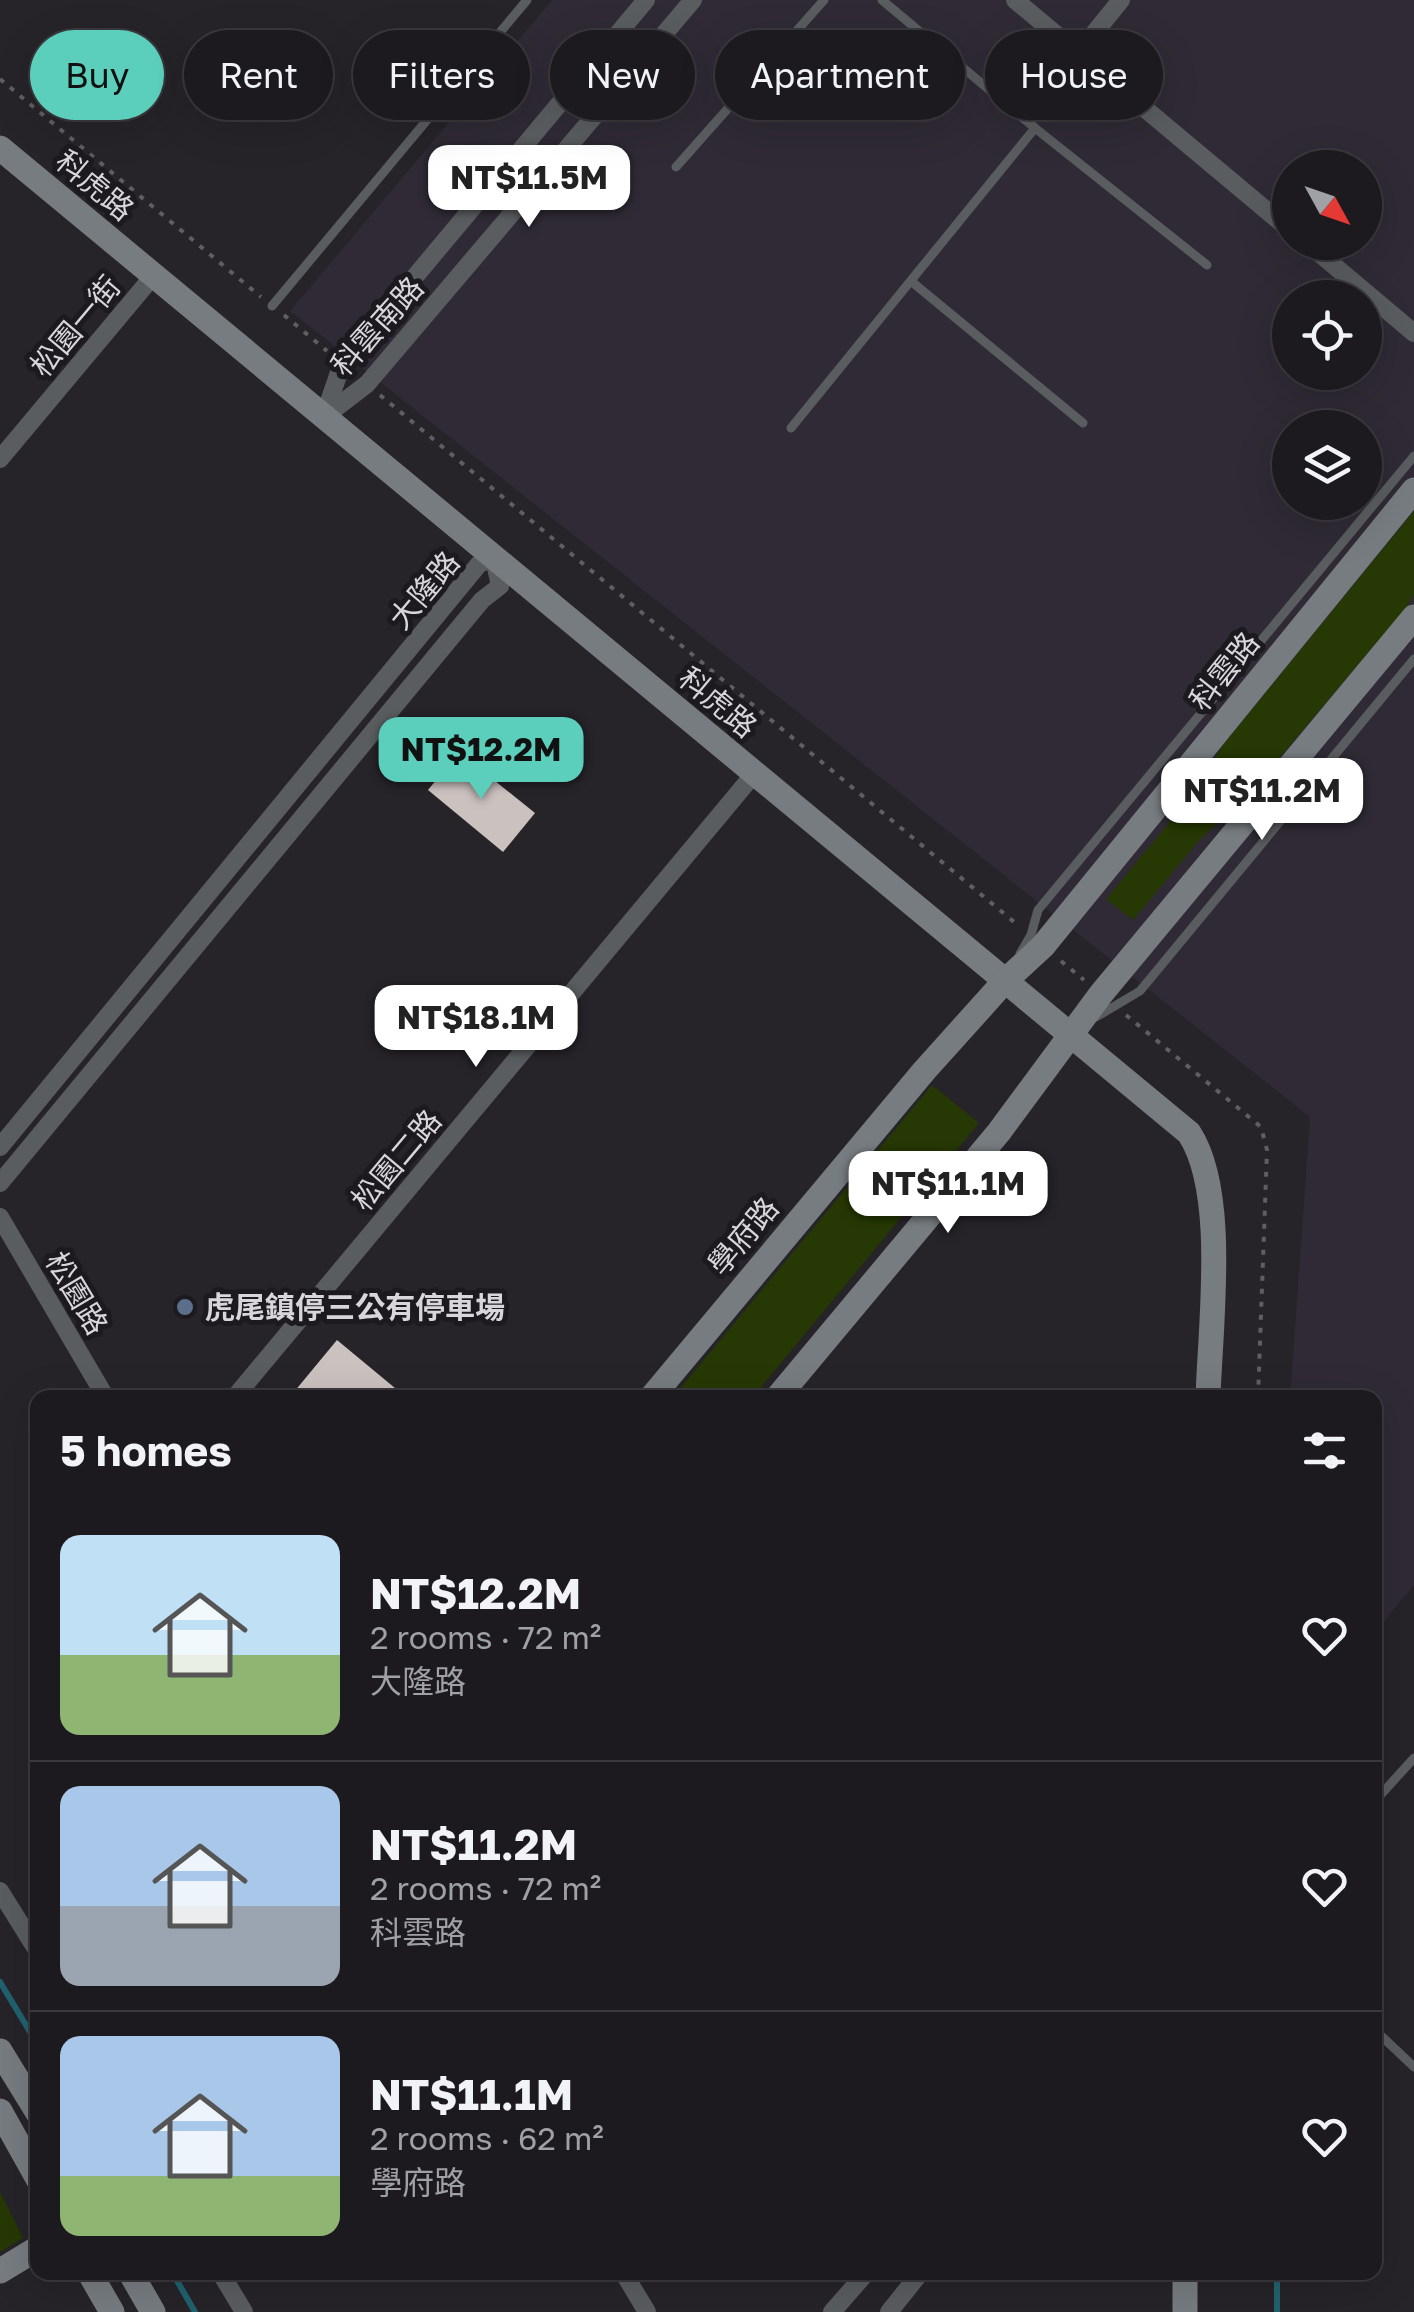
<!DOCTYPE html>
<meta charset="utf-8">
<style>
:root{--surface:#1c1a1f;--page:#252328;--text:#f1f3f6;--muted:#a0a1a4;--line:#3a383d;--accent:#5bcebc}
body{margin:0;font-family:"Golos Text","Noto Sans TC",sans-serif;background:var(--page);color:var(--text);height:100vh;display:flex;flex-direction:column;font-size:38px;white-space:nowrap}
*{box-sizing:border-box;margin:0}
p{font-size:32px;color:var(--muted)}
.icon{flex:none;width:55px;height:55px;fill:none;stroke:currentColor;stroke-width:2;stroke-linecap:round;stroke-linejoin:round}
.map{position:relative;flex:1;overflow:hidden}
.sheet{position:absolute;left:30px;top:1390px;width:1352px;height:890px;display:flex;flex-direction:column;background:var(--surface);border-radius:20px;box-shadow:0 10px 40px #0002,0 0 0 2px var(--line)}
.sheet>*{flex:none}
.banner{position:absolute;left:30px;top:30px;width:1355px;height:90px;display:flex;gap:20px}
.needle{width:65px;rotate:130deg}
.controls{position:absolute;left:1272px;top:150px;display:grid;gap:20px}
.controls a{display:grid;place-items:center;width:110px;height:110px;border-radius:50%;background:var(--surface);box-shadow:0 10px 40px #0002,0 0 0 2px var(--line);font-size:50px}
.price{position:absolute;translate:-50% -85px;padding:0 22px;border-radius:20px;background:#fff;color:#222;font-size:32px;line-height:65px;filter:drop-shadow(0 2px 5px #0008)}
.price::after{content:'';position:absolute;left:50%;top:60px;width:30px;height:22px;margin-left:-15px;background:inherit;clip-path:polygon(0 0,100% 0,50% 100%)}
.price.on{background:var(--accent);color:#111}
ul{padding:0;list-style:none}
li{display:flex;align-items:center;gap:30px;height:250px;padding:0 30px}
li+li{border-top:2px solid var(--line)}
li span{display:grid;place-items:center;flex:none;width:280px;height:200px;border-radius:20px;color:#555}
li>.icon{margin-inline-start:auto}
span .icon{width:120px;height:120px;fill:#fffc;stroke-width:1}
li b{font-size:42px}
h2{display:flex;justify-content:space-between;align-items:center;height:120px;padding:0 30px;font-size:42px}
.tag{padding:0 35px;border-radius:45px;background:var(--surface);box-shadow:0 10px 40px #0002,0 0 0 2px var(--line);font-size:35px;line-height:90px}
.tag.on{background:var(--accent);color:#111}
.map>svg:first-child{display:block}
.built{fill:#2f2a35;fill-rule:evenodd}
.green{fill:#263803}
.lines{fill:none;stroke-linecap:round;stroke-linejoin:round}
.stream{stroke:#20626f;stroke-width:6}
.building{fill:#cbc1bf}
.path{stroke:#605d63;stroke-width:4;stroke-dasharray:5 8;stroke-linecap:butt}
.lane{stroke:#5a5d5f;stroke-width:9}
.street{stroke:#5a5d5f;stroke-width:18}
.secondary{stroke:#777c80;stroke-width:25}
.service-dot{fill:#5c6f8a;stroke:#1c191f;stroke-width:4}
.labels{text-anchor:middle;dominant-baseline:central;stroke-width:10;stroke-linejoin:round;paint-order:stroke}
.street-label{font-size:30px;fill:#d8d6da;stroke:#1c191f}
.poi-label{font-size:30px;font-weight:bold;fill:#d8d6da;stroke:#1c191f;text-anchor:start}
</style>
<div class="map">
<svg width="1414" height="2312" viewBox="0 0 1414 2312">
<rect width="100%" height="100%" fill="#262329"/>
<path class="built" d="M552,0H1414V1585L1375,1632V1398L1290,1397L1310,1117L290,311ZM1290,168H1365V242H1290ZM1290,298H1365V372H1290ZM1290,428H1365V502H1290Z"/>
<g class="green">
<polygon points="1414,511 1414,594 1406,608 1263,777 1198,842 1133,920 1106,899 1188,800 1223,745"/>
<polygon points="932,1085 979,1123 753,1397 673,1397"/>
<polygon points="0,2192 23,2238 0,2252"/>
</g>
<g class="lines">
<g class="stream">
<polyline points="0,1982 38,2045"/>
<polyline points="172,2272 195,2312"/>
<polyline points="1277,2312 1277,2272"/>
</g>
</g>
<g class="building">
<polygon points="459,752 535,813 503,852 428,790"/>
<polygon points="337,1340 407,1398 289,1398"/>
</g>
<g class="lines">
<g class="path">
<polyline points="0,79 261,297"/>
<polyline points="284,315 327,351"/>
<polyline points="380,395 1019,926"/>
<polyline points="1061,961 1084,980"/>
<polyline points="1126,1015 1261,1127 1267,1150 1258,1398"/>
</g>
<g class="lane">
<polyline points="882,0 1035,128 1207,265"/>
<polyline points="676,167 824,0"/>
<polyline points="912,282 1083,423"/>
<polyline points="272,306 527,0"/>
<polyline points="791,428 1035,128"/>
<polyline points="1020,954 1031,935 1038,910 1414,456"/>
<polyline points="1096,1017 1140,991 1414,659"/>
<polyline points="1375,1801 1414,1758"/>
<polyline points="1375,2030 1414,2067"/>
</g>
<g class="street">
<polyline points="1015,0 1290,230"/>
<polyline points="1078,53 1121,0"/>
<polyline points="1306,242 1414,333"/>
<polyline points="324,416 342,364 646,0"/>
<polyline points="324,417 367,384 693,0"/>
<polyline points="0,459 154,275"/>
<polyline points="0,1147 479,564 494,558 500,586 482,600 0,1183"/>
<polyline points="0,1217 106,1398"/>
<polyline points="234,1398 754,774"/>
<polyline points="0,1891 38,1952"/>
<polyline points="220,2272 244,2312"/>
<polyline points="623,2272 647,2312"/>
<polyline points="832,2312 867,2272"/>
<polyline points="889,2312 921,2272"/>
</g>
<g class="secondary">
<path d="M0,148L1189,1133C1228,1192 1210,1326 1208,1398"/>
<polyline points="651,1398 924,1071 1004,982 1043,946 1414,490"/>
<polyline points="777,1398 999,1132 1101,994 1414,617"/>
<polyline points="0,2051 38,2113"/>
<polyline points="0,2111 38,2179"/>
<polyline points="0,2271 38,2248"/>
<polyline points="89,2272 112,2312"/>
<polyline points="130,2272 153,2312"/>
<polyline points="1185,2312 1185,2272"/>
</g>
</g>
<circle class="service-dot" cx="185" cy="1307" r="10"/>
<g class="labels">
<g class="street-label">
<text transform="translate(95 185) rotate(40)">科虎路</text>
<text transform="translate(75 326) rotate(-50)">松園一街</text>
<text transform="translate(377 326) rotate(-48)">科雲南路</text>
<text transform="translate(424 590) rotate(-50)">大隆路</text>
<text transform="translate(1224 671) rotate(-51)">科雲路</text>
<text transform="translate(718 702) rotate(40)">科虎路</text>
<text transform="translate(396 1160) rotate(-50)">松園二路</text>
<text transform="translate(743 1236) rotate(-50)">學府路</text>
<text transform="translate(77 1293) rotate(59)">松園路</text>
</g>
<g class="poi-label">
<text x="205" y="1307">虎尾鎮停三公有停車場</text>
</g>
</g>
</svg>
<div class="controls">
<a><svg class="needle" viewBox="-14 -14 28 28"><path d="M0-13l5 13h-10z" fill="#e53935"/><path d="M0 13l5-13h-10z" fill="#a0a1a4"/></svg></a>
<a><svg class="icon" aria-label="locate" viewBox="0 0 24 24"><circle cx="12" cy="12" r="6"/><path d="M12 2v4M12 18v4M2 12h4M18 12h4"/></svg></a>
<a><svg class="icon" aria-label="layers" viewBox="0 0 24 24"><path d="M12 4l9 5-9 5-9-5zM3 14l9 5 9-5"/></svg></a>
</div>
<b class="price" style="left:529px;top:230px">NT$11.5M</b>
<b class="price on" style="left:481px;top:802px">NT$12.2M</b>
<b class="price" style="left:1262px;top:843px">NT$11.2M</b>
<b class="price" style="left:476px;top:1070px">NT$18.1M</b>
<b class="price" style="left:948px;top:1236px">NT$11.1M</b>
<div class="banner">
<a class="tag on">Buy</a>
<a class="tag">Rent</a>
<a class="tag">Filters</a>
<a class="tag">New</a>
<a class="tag">Apartment</a>
<a class="tag">House</a>
</div>
<section class="sheet">
<h2>5 homes<svg class="icon" aria-label="filters" viewBox="0 0 24 24"><path d="M4 7h16M4 17h16"/><circle cx="9" cy="7" r="2"/><circle cx="15" cy="17" r="2"/></svg></h2>
<ul>
<li><span style="background:linear-gradient(#bfe0f5 60%,#8fb573 0)"><svg class="icon" aria-label="home" viewBox="0 0 24 24"><path d="M3 11l9-7 9 7M6 9v11h12V9"/></svg></span><div><b>NT$12.2M</b><p>2 rooms · 72 m²</p><p>大隆路</p></div><svg class="icon" aria-label="heart" viewBox="0 0 24 24"><path d="M12 20l-8-8c-3-5 5-10 8-4 3-6 11-1 8 4z"/></svg></li>
<li><span style="background:linear-gradient(#a9c7e8 60%,#9aa5b1 0)"><svg class="icon" aria-label="home" viewBox="0 0 24 24"><path d="M3 11l9-7 9 7M6 9v11h12V9"/></svg></span><div><b>NT$11.2M</b><p>2 rooms · 72 m²</p><p>科雲路</p></div><svg class="icon" aria-label="heart" viewBox="0 0 24 24"><path d="M12 20l-8-8c-3-5 5-10 8-4 3-6 11-1 8 4z"/></svg></li>
<li><span style="background:linear-gradient(#a9c7e8 70%,#8fb573 0)"><svg class="icon" aria-label="home" viewBox="0 0 24 24"><path d="M3 11l9-7 9 7M6 9v11h12V9"/></svg></span><div><b>NT$11.1M</b><p>2 rooms · 62 m²</p><p>學府路</p></div><svg class="icon" aria-label="heart" viewBox="0 0 24 24"><path d="M12 20l-8-8c-3-5 5-10 8-4 3-6 11-1 8 4z"/></svg></li>
</ul>
</section>
</div>
